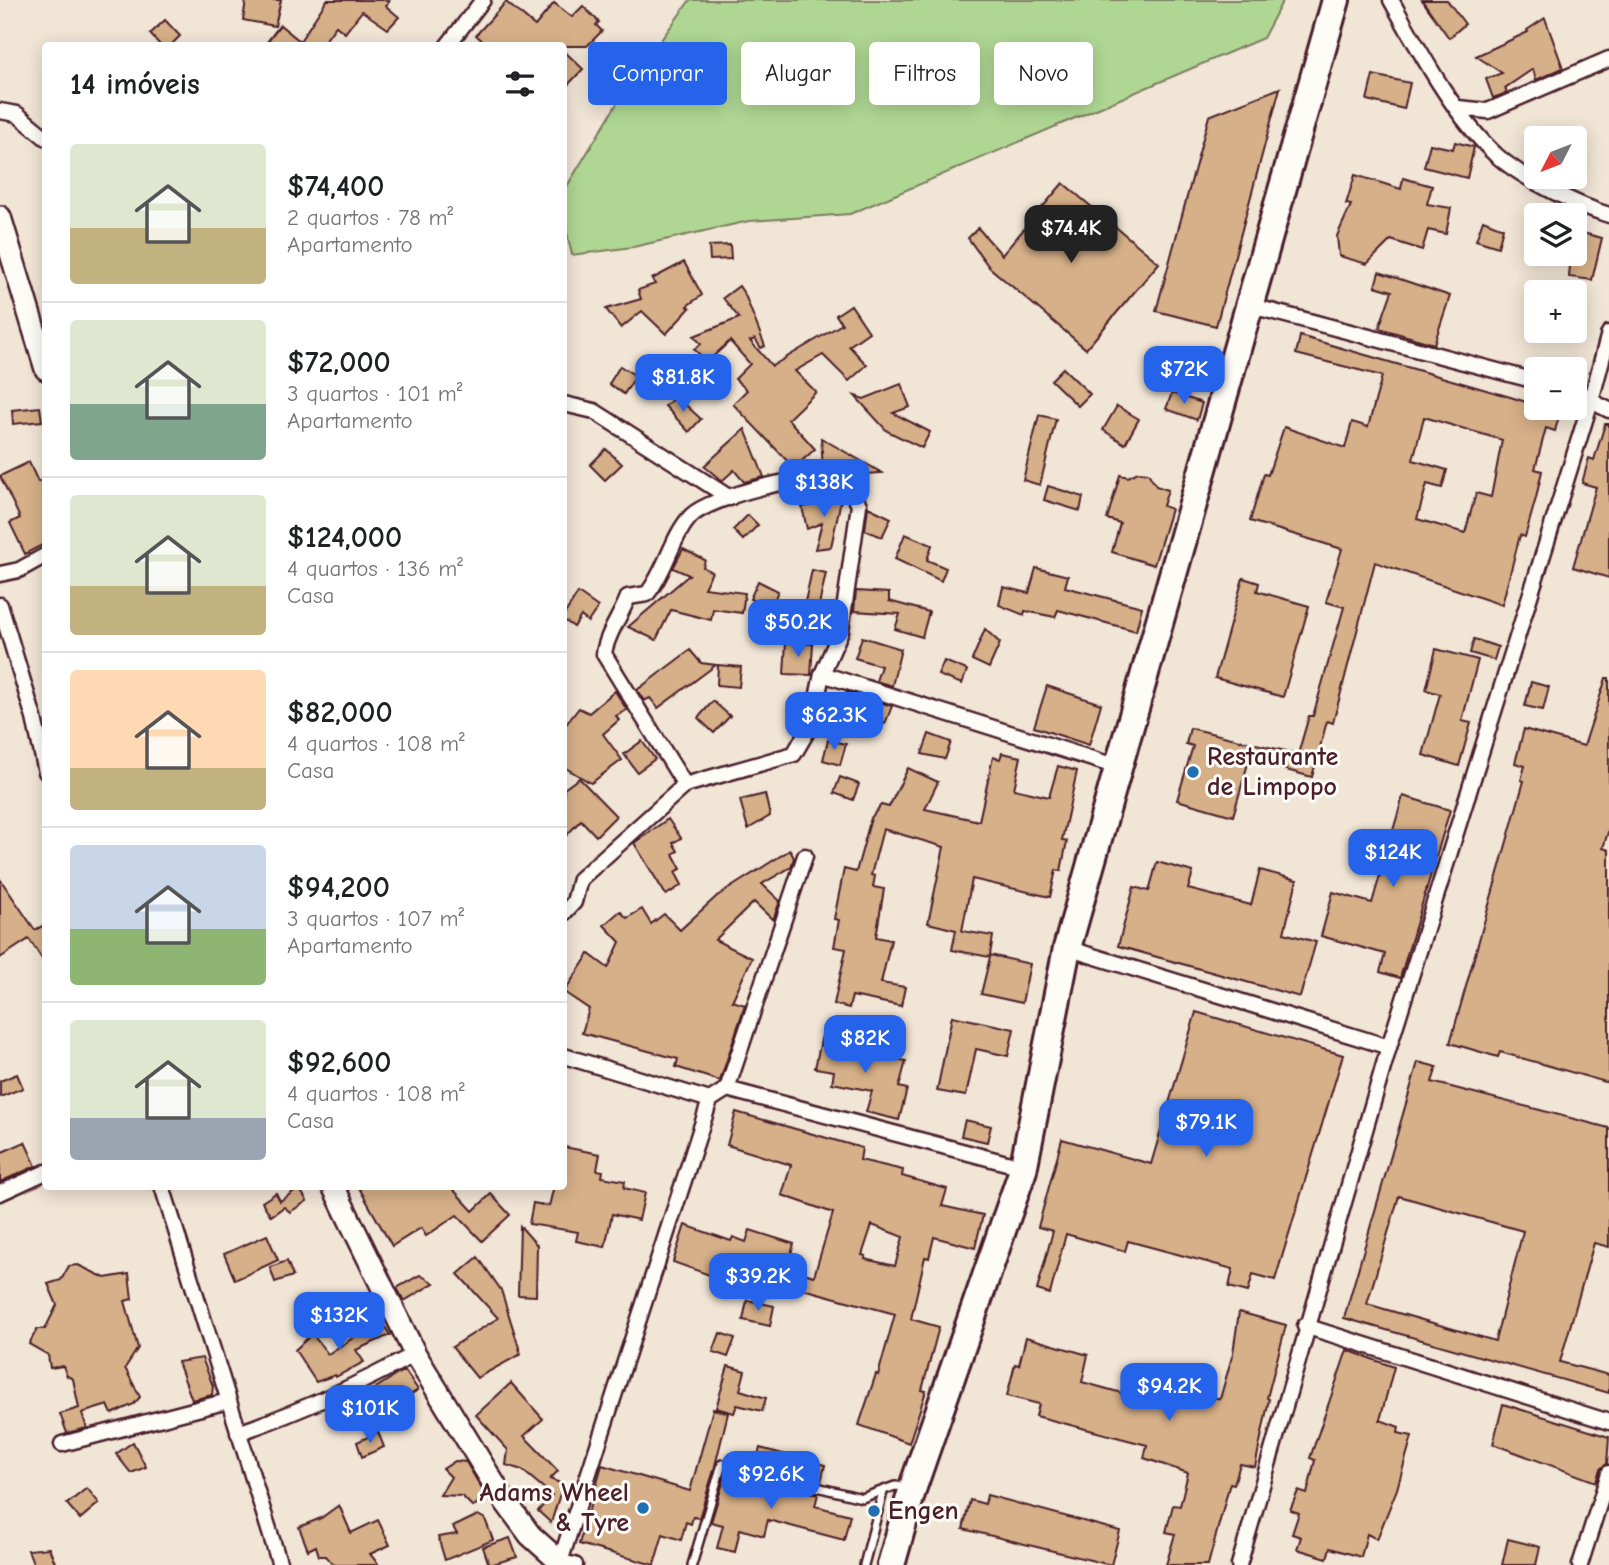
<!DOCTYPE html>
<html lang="pt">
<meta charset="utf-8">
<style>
:root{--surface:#fff;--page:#f6f6f6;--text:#202124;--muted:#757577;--line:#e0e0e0;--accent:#2563eb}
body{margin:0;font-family:"Comic Neue",sans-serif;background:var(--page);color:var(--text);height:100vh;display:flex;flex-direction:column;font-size:26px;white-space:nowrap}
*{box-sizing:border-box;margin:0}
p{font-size:23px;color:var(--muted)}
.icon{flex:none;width:38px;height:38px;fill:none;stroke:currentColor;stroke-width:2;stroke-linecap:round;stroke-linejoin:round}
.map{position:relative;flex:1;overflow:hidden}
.details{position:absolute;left:42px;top:42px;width:525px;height:1148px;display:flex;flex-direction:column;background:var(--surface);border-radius:7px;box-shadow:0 4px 18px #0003}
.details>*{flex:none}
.hud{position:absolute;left:588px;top:42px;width:665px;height:63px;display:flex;gap:14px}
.needle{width:46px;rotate:228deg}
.tools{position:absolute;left:1524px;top:126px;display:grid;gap:14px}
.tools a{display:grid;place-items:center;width:63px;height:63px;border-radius:7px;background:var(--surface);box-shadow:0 4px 18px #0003;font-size:35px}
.price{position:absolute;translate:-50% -60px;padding:0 16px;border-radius:14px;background:var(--accent);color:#fff;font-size:23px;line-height:46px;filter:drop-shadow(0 2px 4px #0008)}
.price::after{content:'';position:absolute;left:50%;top:42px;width:21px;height:16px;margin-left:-10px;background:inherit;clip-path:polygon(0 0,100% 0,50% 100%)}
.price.on{background:#222;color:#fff}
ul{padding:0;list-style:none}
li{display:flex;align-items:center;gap:21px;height:175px;padding:0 28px}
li+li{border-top:2px solid var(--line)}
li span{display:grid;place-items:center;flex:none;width:196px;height:140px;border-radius:7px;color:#555}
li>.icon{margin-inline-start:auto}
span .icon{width:84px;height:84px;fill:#fffc;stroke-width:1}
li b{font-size:30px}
h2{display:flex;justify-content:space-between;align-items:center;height:84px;padding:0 28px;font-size:30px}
.pill{padding:0 24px;border-radius:7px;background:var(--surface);box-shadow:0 4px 18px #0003;font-size:24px;line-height:63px}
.pill.on{background:var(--accent);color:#fff}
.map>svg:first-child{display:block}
.green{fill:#afd793;stroke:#7c7b5f;stroke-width:2}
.building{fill:#d6b088;stroke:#4a1f2b;stroke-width:2;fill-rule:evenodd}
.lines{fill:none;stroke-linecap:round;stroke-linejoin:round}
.lane-casing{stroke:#4a1f2b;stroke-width:12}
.street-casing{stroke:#4a1f2b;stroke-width:19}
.secondary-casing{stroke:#4a1f2b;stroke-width:26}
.highway-casing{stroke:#4a1f2b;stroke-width:32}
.lane{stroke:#fdfcf7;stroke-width:7}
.street{stroke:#fdfcf7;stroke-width:14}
.secondary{stroke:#fdfcf7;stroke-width:21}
.highway{stroke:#fdfcf7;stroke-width:26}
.poi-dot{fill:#1f6fb2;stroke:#fdfcf7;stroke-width:2.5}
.labels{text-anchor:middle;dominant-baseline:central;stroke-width:6;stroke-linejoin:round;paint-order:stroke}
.poi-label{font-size:26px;font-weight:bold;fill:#4a1f2b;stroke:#fdfcf7;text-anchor:start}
</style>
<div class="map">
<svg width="1609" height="1565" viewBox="0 0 1609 1565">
<rect width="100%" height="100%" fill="#f1e5d6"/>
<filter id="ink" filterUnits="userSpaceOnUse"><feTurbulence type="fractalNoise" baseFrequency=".0143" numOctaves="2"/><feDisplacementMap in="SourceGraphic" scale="14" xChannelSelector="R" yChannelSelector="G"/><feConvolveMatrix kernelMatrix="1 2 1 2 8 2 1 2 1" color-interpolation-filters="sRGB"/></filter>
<g filter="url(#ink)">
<polygon class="green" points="690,0 1283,0 1263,38 850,214 749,221 633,247 572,255 564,220 564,191 627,87"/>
<g class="building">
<polygon points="246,0 281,0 275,26 243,20"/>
<polygon points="327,0 390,0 386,6 399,17 388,29 362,11 345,33 336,26 321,46 264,46 280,25 300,41"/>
<polygon points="1422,0 1447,0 1465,24 1449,38"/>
<polygon points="506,2 535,26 554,3 572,17 583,6 599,22 596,25 602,31 587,46 488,46 476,35"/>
<polygon points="1545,18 1563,68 1536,80 1533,69 1505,88 1507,93 1493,98 1486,79 1502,73 1476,56 1528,32 1527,30"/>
<polygon points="165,20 180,36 170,46 161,46 150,34"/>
<polygon points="564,51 583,69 564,89"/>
<polygon points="1373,75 1410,83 1404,109 1367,100"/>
<polygon points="1280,88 1216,326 1156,311 1209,116"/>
<polygon points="1455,142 1474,147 1467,178 1424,167 1430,144 1453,149"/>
<polygon points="1355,175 1401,189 1403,178 1432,186 1427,204 1451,208 1446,234 1428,230 1422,250 1391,240 1367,264 1339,256 1337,236 1351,205 1346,204"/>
<polygon points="1063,183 1159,263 1086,349 989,267 968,238 978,228 1002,255"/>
<polygon points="1483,220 1503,228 1498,247 1476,240"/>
<polygon points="1575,231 1602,238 1592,280 1569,277 1571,254 1575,254"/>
<polygon points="730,245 731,259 710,260 709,246"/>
<polygon points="684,262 702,295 687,306 690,308 666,334 642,311 621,328 606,309 641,299 638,290 655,284 652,279"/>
<polygon points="1379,272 1450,296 1434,344 1379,328 1392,291 1375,286"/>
<polygon points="739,286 745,295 765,346 761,348 755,339 750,341 772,366 842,324 836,315 851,305 869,332 849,346 867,365 849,381 823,355 795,371 816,392 788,419 815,449 794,468 733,404 747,390 735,379 750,364 730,341 707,362 694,349 701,344 694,336 739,318 723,298"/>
<path d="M1300,336L1507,396L1536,405V408L1560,412L1555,431L1546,428L1535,469L1542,471L1536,498L1525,537L1520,535L1502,605L1375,562L1333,723L1327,721L1312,777L1249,760L1233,816L1177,800L1193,746L1186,744L1190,728L1298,754L1309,716H1313L1344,607L1326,602L1342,549L1250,521L1264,474L1268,475L1284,427L1345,448L1352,422L1368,427L1382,376L1296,354ZM1424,417L1502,440L1491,497L1476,493L1465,533L1417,519L1427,484L1442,488L1447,470L1413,460Z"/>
<polygon points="620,366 636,376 624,394 609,384"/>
<polygon points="1063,368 1090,394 1078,406 1051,380"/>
<polygon points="901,384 910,407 893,413 930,432 922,448 887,431 855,396 864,399"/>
<polygon points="1172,393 1202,403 1197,420 1166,409"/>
<polygon points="676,396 701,419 689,432 665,406"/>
<polygon points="1117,406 1139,419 1125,444 1103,430"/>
<polygon points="40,407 42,421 13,424 12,410"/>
<polygon points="1039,415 1056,419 1040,485 1023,480"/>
<polygon points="1605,424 1609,424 1609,578 1573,567 1596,487 1582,483 1589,458 1594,460"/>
<polygon points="745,429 764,477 744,482 734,470 722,481 704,466"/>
<polygon points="821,438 882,473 848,475 823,469"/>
<polygon points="606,449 622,464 605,480 590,465"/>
<polygon points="29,462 38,482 46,478 46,543 25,554 10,523 20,518 0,476"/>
<polygon points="1138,472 1148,473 1156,486 1168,490 1163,506 1171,509 1154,565 1112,552 1120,523 1107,519 1120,475 1128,477"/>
<polygon points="1048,486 1083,497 1080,511 1044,500"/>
<polygon points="831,492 842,495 831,547 815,549 822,523 807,529 802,507 828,502"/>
<polygon points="868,507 891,518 882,537 865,530"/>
<polygon points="748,515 758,525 743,540 733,530"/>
<polygon points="905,534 932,545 927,560 946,568 941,581 895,559"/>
<polygon points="683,549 705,560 703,567 712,572 704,588 745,593 742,613 713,609 711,620 671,610 656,640 628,627 689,575 673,568"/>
<polygon points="1036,568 1068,576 1065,587 1142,607 1136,631 1058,610 1055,617 1025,611 1024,615 999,605 1003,587 1029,593"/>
<polygon points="812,570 826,573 819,605 805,602"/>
<polygon points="1243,578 1259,583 1257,591 1309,606 1283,697 1215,678"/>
<polygon points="758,581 778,591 771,608 750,599"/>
<polygon points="856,591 889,593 889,601 929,612 922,637 895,629 900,614 854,611"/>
<polygon points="578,593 598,607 588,622 581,616 574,627 564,620 564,615"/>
<polygon points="985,629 1000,643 989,668 972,660"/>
<polygon points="862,637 901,649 892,686 876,681 881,666 855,658"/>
<polygon points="1474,639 1498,647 1494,660 1470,653"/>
<polygon points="786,642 813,644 811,675 784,674"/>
<polygon points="1436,649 1478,660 1462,721 1471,723 1459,766 1423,755 1440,694 1426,690"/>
<polygon points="690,650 701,663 716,665 658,708 650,698 644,701 637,690"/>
<polygon points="944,661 967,670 962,684 938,675"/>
<polygon points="718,665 741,667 739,687 717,685"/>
<polygon points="1606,678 1609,678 1609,829 1603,848 1609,850 1609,1083 1500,1052 1498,1057 1450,1043 1524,781 1521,780 1525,766 1515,763 1524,729 1584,746"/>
<polygon points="1531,682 1549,687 1543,710 1525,706"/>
<polygon points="1047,686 1101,704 1089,745 1034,727"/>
<polygon points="615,691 627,710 616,716 619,720 603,734 622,760 591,783 564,767 564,727 579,708 589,713"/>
<polygon points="847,692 892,706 885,724 842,706"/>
<polygon points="713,701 730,716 714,733 698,718"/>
<polygon points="929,734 951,742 945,759 922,754"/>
<polygon points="828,740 846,744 840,765 823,760"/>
<polygon points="642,741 655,759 637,772 624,754"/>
<polygon points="1002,753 1021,757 1014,789 1049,797 1058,766 1077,771 1062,840 1067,841 1061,871 1056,870 1050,897 972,879 962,931 993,936 990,955 1030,964 1022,1003 981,994 990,957 952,950 956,930 928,923 944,847 883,829 871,875 875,876 873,887 884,889 876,937 891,940 881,983 905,987 901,1006 852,996 849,1008 834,1004 846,949 834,947 839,920 834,919 844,869 856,872 871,818 881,805 889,807 908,768 938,782 925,809 979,821 993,757 1000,759"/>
<polygon points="840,777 859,784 853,800 834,793"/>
<polygon points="579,778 616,816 596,836 581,820 564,838 564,789"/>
<polygon points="765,794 770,816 748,829 740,800"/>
<polygon points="1403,796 1450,810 1400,978 1380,972 1385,954 1321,936 1333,892 1372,903"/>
<polygon points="668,819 681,838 673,843 678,851 673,854 681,869 675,872 682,885 666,895 634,843"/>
<polygon points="790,850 794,858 791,867 762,884 780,901 773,920 754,902 715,940 752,958 732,1001 745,1005 720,1081 676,1067 678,1059 582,1033 589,1009 564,992 589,954 608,968 620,942 604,925 620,911 627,918 642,909 651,924 664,914 680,930 717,896"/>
<polygon points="1157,862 1193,872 1188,889 1251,905 1260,870 1297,880 1284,933 1316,942 1300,997 1118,946 1134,887 1149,891"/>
<polygon points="0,879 35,930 46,924 46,965 29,939 0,958"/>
<polygon points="1196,1012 1343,1055 1275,1280 1253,1274 1248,1292 1229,1287 1233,1269 1128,1241 1125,1251 1066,1234 1050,1294 1037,1290 1053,1231 1038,1227 1062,1139 1151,1164"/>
<polygon points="952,1016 1014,1029 1008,1056 976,1049 966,1096 937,1091"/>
<polygon points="823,1031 842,1036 839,1047 906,1061 899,1087 907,1089 899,1120 866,1112 872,1091 832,1083 834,1071 815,1068"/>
<path d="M1418,1062L1437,1067L1432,1082L1609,1128V1247L1594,1243L1560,1362L1609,1375V1393L1344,1318ZM1399,1196L1523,1231L1495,1341L1367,1304Z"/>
<polygon points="17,1074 23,1088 0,1097 0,1081"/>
<path d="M736,1112L862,1148L860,1160L903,1170L902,1176L947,1189L942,1206L983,1215L975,1248L934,1237L929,1258L925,1257L911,1319L939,1327L922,1390L926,1391L909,1443L859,1425L876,1374L878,1375L895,1314L781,1283L783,1277L753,1268L746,1288L673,1262L685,1225L731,1241L733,1237L746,1242L750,1230L794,1244L787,1268L814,1276L833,1213L782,1195L791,1165L727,1145ZM872,1225L903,1237L895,1266L865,1259L866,1256L862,1255Z"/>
<polygon points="965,1120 991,1126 987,1142 961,1136"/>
<polygon points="25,1142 36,1166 0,1182 0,1153"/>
<polygon points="564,1147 600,1154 597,1170 603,1171 602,1177 625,1181 624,1188 645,1193 639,1220 612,1214 605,1247 576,1241 578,1232 529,1224 533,1203 549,1206 554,1186 564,1186"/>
<polygon points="358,1186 450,1186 473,1211 491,1194 510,1215 482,1241 457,1215 426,1236 421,1228 392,1246"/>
<polygon points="299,1188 307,1201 290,1212 284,1207 271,1216 262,1202 276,1193 280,1201"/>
<polygon points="520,1226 537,1245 536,1296 518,1295"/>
<polygon points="267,1235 278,1260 235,1280 224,1254"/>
<polygon points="478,1257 501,1290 521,1354 477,1378 452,1347 498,1318 458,1274"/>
<polygon points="287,1261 293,1276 275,1282 270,1267"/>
<polygon points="78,1265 105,1278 129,1274 132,1299 125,1301 138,1348 125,1368 140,1397 134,1404 112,1414 108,1405 82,1413 87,1428 67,1433 60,1414 79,1408 73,1379 67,1376 63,1366 50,1368 48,1355 29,1344 37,1329 45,1329 57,1305 48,1284 61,1280 69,1266"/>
<polygon points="420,1275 434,1283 404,1301 397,1288"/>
<polygon points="747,1300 774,1306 770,1326 743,1320"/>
<polygon points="1239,1312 1286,1325 1267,1398 1269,1399 1255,1467 1240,1464 1234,1484 1230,1483 1208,1565 1166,1565 1175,1534 1166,1532 1173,1505 1180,1506 1188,1473 1144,1458 1147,1445 1036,1416 1039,1404 1007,1396 1015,1364 1019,1365 1026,1337 1088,1355 1082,1382 1158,1403 1163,1382 1220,1399 1233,1353"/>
<polygon points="379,1317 390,1335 356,1350 364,1362 336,1377 335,1375 316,1382 295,1350 312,1334 328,1354 362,1332 359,1325"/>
<polygon points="720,1333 735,1338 728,1357 713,1352"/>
<polygon points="1347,1350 1394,1367 1380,1420 1399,1427 1398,1433 1412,1436 1397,1489 1377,1539 1367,1534 1361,1557 1330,1548 1327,1558 1297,1549 1301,1537 1292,1534 1299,1513 1290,1510 1298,1491 1307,1494 1315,1460 1310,1458"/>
<polygon points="202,1358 213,1386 212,1395 192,1400 178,1362"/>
<polygon points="728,1366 745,1371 740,1390 766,1398 762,1411 737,1405 734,1413 716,1408"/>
<polygon points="401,1372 406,1372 418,1390 379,1414 366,1394"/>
<polygon points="511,1383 543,1419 524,1436 558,1471 550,1479 563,1484 551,1523 538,1511 552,1495 522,1470 506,1465 508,1450 476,1415"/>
<polygon points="1503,1404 1609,1437 1607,1464 1600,1469 1596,1482 1493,1444"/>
<polygon points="713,1409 728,1413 714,1470 699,1518 693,1517 691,1524 686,1522 681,1540 663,1534 654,1565 579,1544 602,1465 690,1491"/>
<polygon points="378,1432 384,1447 362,1457 357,1442"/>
<polygon points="133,1442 146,1467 131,1473 116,1454"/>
<polygon points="760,1448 825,1465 821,1482 755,1466"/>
<polygon points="455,1461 466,1462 482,1489 483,1498 473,1507 462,1496 440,1495 451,1477 443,1469"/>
<polygon points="726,1473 818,1494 815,1506 850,1515 844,1540 768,1520 764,1536 740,1529 735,1552 717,1548 723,1525 711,1522"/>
<polygon points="87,1488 99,1503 80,1519 67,1504"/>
<polygon points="987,1495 1120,1531 1111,1565 963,1529 970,1500 985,1504"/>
<polygon points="339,1505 351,1533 378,1520 390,1545 370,1554 379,1565 334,1565 326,1556 319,1556 316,1546 308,1550 299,1527 321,1518"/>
<polygon points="478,1515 485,1519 493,1540 445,1560 438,1537 457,1534 453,1527"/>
<polygon points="510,1538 517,1557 489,1565 483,1547"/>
<polygon points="1508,1539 1540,1547 1536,1565 1502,1565"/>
<polygon points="49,1548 56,1565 34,1565 28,1550"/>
</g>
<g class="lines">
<defs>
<g id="lane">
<polyline points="692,1565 722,1464 862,1498 895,1486 907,1487"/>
<polyline points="864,1565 883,1492"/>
</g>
<g id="street">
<path d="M1391,0C1419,50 1454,116 1496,155C1522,178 1576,205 1609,215"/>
<polyline points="447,46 483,0"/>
<polyline points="1458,108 1488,111 1609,59"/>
<polyline points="0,111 17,114 46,138"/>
<polyline points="1248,305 1536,381"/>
<polyline points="1609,333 1591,401 1609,410"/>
<polyline points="564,404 594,411 730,498"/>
<polyline points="0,574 19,570 46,555"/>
<polyline points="0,605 34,718 46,772"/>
<path d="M685,785L604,654C606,635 621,616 628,597L647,594C666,571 672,536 691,516C710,497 815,469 839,481C850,485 854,495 859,505L841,631L822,674"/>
<polyline points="564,913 574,902 580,879 685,785 794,754 812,723 822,674 1118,767"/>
<polyline points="1067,948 1389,1047"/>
<polyline points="564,1056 710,1100 727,1089 1018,1166 1023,1170"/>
<polyline points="727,1089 805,856"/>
<polyline points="162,1186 280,1565"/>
<polyline points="0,1193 46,1172"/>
<polyline points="1305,1326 1609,1422"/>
<path d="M238,1433C299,1412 358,1385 415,1354"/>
<polyline points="62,1444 228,1401"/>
<polyline points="575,1565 560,1562 710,1100"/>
<polyline points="1239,1565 1389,1047 1591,401 1575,393"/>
<polyline points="1580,1565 1609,1473"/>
</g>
<g id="secondary">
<polyline points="0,217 46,369"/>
<polyline points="333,1186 415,1354 502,1497 530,1535 560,1562 560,1565"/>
</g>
<polyline id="highway" points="891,1565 913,1487 1023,1170 1067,948 1336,0"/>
</defs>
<use href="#lane" class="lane-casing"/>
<use href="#street" class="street-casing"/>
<use href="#secondary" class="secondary-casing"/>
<use href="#highway" class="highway-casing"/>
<use href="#lane" class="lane"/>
<use href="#street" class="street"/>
<use href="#secondary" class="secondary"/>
<use href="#highway" class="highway"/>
</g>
</g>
<g class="poi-dot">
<circle cx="1193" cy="772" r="7"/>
<circle cx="643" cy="1508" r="7"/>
<circle cx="874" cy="1511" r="7"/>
</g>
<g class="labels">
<g class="poi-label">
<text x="1207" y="757">Restaurante<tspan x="1207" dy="30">de Limpopo</tspan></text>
<text x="629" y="1493" text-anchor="end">Adams Wheel<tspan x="629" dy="30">&amp; Tyre</tspan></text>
<text x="888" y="1511">Engen</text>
</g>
</g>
</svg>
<div class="tools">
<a><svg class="needle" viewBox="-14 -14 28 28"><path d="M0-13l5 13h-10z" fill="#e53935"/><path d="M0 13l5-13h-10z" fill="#757577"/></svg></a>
<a><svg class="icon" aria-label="layers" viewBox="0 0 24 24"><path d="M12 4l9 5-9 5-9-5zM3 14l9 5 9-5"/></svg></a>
<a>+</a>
<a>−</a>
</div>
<b class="price on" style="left:1071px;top:265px">$74.4K</b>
<b class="price" style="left:1184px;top:406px">$72K</b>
<b class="price" style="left:683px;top:414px">$81.8K</b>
<b class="price" style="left:824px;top:519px">$138K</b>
<b class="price" style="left:798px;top:659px">$50.2K</b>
<b class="price" style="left:834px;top:752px">$62.3K</b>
<b class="price" style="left:1393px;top:889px">$124K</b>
<b class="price" style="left:865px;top:1075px">$82K</b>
<b class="price" style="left:1206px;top:1159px">$79.1K</b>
<b class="price" style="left:758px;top:1313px">$39.2K</b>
<b class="price" style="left:339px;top:1352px">$132K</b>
<b class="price" style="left:1169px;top:1423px">$94.2K</b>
<b class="price" style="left:370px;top:1445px">$101K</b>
<b class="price" style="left:771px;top:1511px">$92.6K</b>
<div class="hud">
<a class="pill on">Comprar</a>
<a class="pill">Alugar</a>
<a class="pill">Filtros</a>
<a class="pill">Novo</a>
</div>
<section class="details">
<h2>14 imóveis<svg class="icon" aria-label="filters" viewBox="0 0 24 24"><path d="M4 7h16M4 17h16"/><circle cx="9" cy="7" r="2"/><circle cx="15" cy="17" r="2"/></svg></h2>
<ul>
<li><span style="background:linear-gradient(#dfe7d0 60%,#c2b280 0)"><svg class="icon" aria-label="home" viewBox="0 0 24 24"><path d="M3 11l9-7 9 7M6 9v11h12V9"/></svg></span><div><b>$74,400</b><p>2 quartos · 78 m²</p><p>Apartamento</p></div></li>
<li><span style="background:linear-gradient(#dfe7d0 60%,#7fa58c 0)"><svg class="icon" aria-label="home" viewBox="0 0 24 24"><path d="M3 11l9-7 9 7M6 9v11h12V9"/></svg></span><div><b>$72,000</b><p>3 quartos · 101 m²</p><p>Apartamento</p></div></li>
<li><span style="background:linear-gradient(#dfe7d0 65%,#c2b280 0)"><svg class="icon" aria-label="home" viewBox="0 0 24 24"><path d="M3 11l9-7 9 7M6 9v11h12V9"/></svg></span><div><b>$124,000</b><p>4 quartos · 136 m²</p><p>Casa</p></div></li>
<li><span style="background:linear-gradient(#ffd9b3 70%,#c2b280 0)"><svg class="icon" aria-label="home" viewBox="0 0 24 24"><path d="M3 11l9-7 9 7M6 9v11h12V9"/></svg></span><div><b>$82,000</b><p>4 quartos · 108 m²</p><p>Casa</p></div></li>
<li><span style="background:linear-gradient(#c9d6e8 60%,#8fb573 0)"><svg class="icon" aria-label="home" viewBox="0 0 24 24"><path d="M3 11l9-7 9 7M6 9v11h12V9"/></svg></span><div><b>$94,200</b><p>3 quartos · 107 m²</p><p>Apartamento</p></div></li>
<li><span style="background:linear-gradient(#dfe7d0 70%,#9aa5b1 0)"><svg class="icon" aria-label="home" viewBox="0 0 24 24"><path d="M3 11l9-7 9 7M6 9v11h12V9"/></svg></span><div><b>$92,600</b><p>4 quartos · 108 m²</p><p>Casa</p></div></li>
</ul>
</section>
</div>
